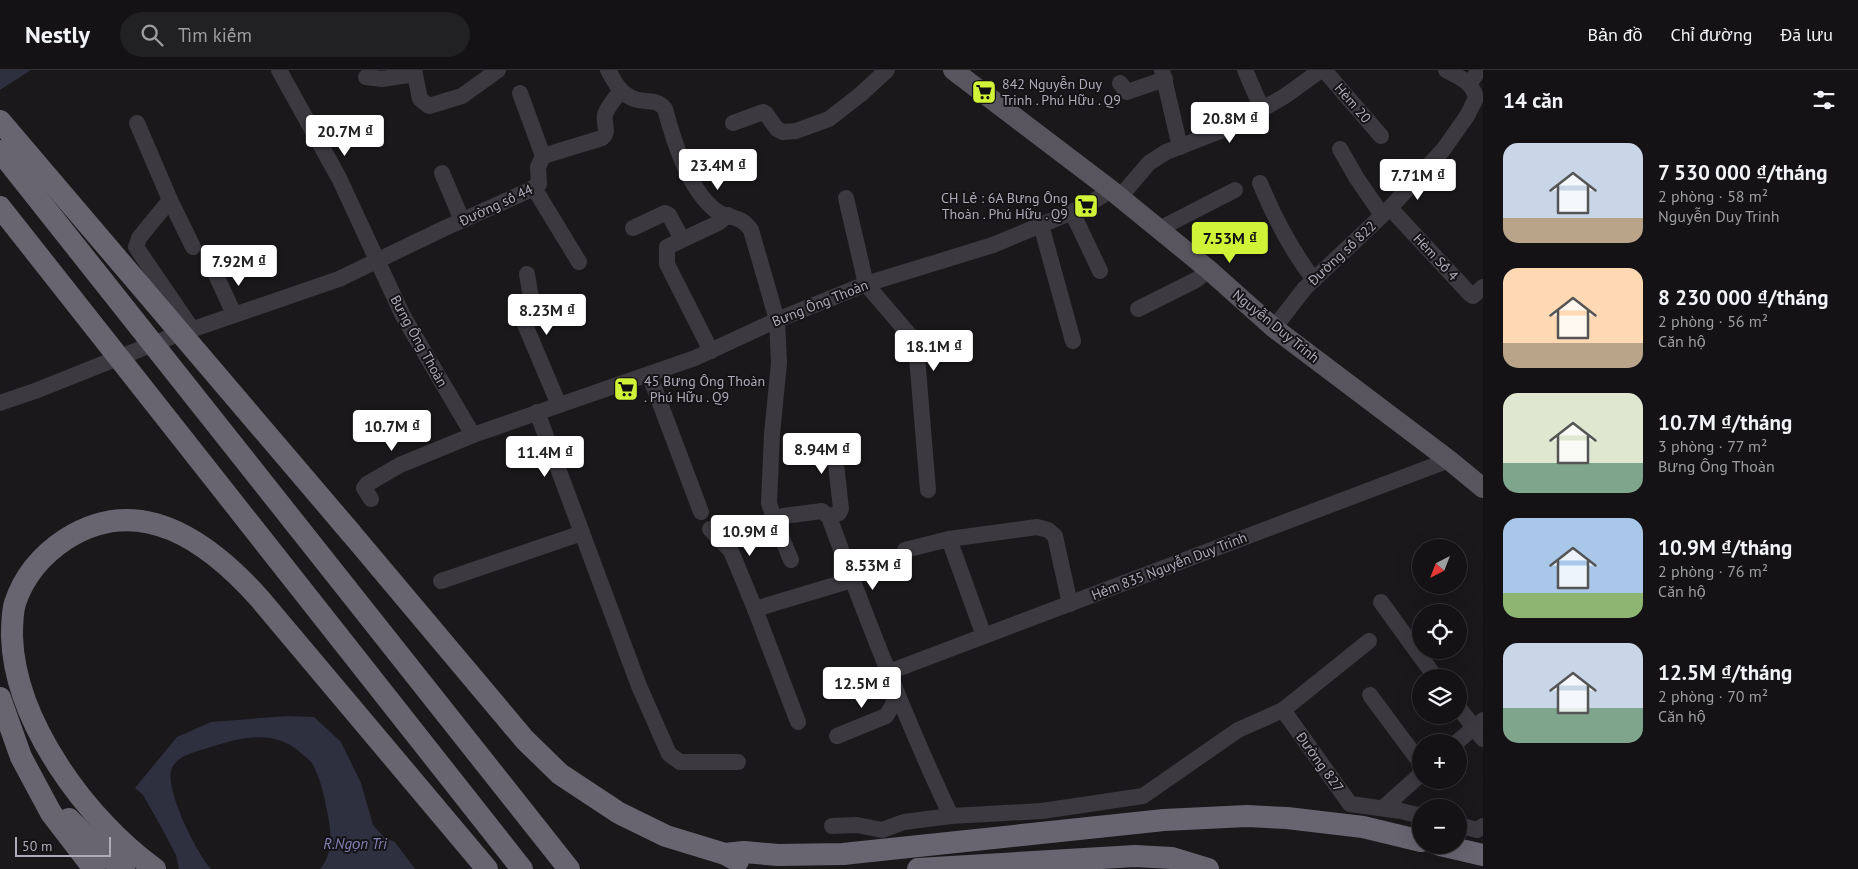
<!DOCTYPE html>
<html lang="vi">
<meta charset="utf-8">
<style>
:root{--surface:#141214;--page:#212022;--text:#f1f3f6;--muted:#9d9ea0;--line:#333234;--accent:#d0f338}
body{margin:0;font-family:"PT Sans",sans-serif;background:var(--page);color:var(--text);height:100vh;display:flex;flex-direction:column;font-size:19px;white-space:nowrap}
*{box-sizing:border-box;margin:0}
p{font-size:16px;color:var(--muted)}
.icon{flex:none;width:28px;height:28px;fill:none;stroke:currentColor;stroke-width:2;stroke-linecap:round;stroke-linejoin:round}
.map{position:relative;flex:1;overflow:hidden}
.details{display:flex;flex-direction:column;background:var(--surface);width:375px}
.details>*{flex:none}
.needle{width:32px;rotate:222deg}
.buttons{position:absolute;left:1412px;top:469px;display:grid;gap:10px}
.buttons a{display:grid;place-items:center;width:55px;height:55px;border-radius:50%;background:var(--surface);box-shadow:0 5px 20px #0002,0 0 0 1px var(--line);font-size:25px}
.scale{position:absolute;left:15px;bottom:12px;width:96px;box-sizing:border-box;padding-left:5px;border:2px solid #aeabba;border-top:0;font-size:14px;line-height:18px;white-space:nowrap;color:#aeabba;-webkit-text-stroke:4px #151316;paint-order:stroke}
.price{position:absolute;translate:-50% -42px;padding:0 11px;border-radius:5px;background:#fff;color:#222;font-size:16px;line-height:32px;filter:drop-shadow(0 1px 2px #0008)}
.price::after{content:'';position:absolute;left:50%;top:30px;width:15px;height:11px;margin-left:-8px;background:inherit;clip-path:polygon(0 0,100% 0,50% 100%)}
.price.selected{background:var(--accent);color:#111}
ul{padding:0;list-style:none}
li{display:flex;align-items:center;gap:15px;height:125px;padding:0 20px}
li span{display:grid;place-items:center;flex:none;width:140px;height:100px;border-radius:15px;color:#555}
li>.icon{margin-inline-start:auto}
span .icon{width:60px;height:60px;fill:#fffc;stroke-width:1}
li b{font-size:21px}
h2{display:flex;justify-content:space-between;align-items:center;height:60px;padding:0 20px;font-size:21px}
header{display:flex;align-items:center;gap:30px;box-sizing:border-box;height:70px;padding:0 25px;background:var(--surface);border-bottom:1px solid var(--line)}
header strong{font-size:24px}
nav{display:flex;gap:28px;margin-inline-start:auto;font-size:18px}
.search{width:350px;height:45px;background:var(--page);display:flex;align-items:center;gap:12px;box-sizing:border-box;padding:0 18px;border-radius:28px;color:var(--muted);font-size:19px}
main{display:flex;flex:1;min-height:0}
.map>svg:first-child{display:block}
.water{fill:#2e2f3f}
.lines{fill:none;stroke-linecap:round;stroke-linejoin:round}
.minor{stroke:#3c3940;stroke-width:16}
.major{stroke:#58555f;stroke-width:20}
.highway{stroke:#686571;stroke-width:22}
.highway-bridge{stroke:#686571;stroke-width:22}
.labels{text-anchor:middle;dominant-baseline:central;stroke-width:4;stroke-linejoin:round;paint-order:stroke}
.poi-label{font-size:14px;fill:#aeabba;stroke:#151316;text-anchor:start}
.street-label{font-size:14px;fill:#aeabba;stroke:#151316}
.water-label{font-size:15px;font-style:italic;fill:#8282b5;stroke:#151316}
</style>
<header>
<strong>Nestly</strong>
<div class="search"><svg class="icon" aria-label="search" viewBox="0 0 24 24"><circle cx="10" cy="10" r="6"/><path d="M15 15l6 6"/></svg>Tìm kiếm</div>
<nav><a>Bản đồ</a><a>Chỉ đường</a><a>Đã lưu</a></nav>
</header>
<main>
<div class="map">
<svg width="1483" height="799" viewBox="0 0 1483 799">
<rect width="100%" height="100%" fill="#1a181b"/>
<g class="water">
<polygon points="0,0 31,0 0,20"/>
<path d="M287,646L314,647L341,672L361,713L373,755L384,767L395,772L415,799H320C334,784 331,758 327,741C324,725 320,707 312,693C309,689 304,686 301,683C275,659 242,667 211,677C197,682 179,684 172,698C163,717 197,784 211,799H179L176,785L160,755L143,725L135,718L177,667L211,652Z"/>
</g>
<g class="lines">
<g class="minor">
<polyline points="279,0 339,108 403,246 473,365 695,288 777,250 866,214 993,175 1084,137 1111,120"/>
<polyline points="414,0 420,29 429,36 462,26 498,0"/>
<path d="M608,0C614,11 620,23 632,28C644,34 656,27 665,39C674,72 688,118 715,140C728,150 741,144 751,160L777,250L779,293L772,364L769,433L774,449"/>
<polyline points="1162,0 1180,77"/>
<polyline points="1245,0 1262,39"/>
<polyline points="1324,0 1381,66"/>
<polyline points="366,7 382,9 415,4"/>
<polyline points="1120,13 1127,22 1165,9"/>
<polyline points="1470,13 1479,0"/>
<polyline points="520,23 543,86"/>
<polyline points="137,53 170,130 139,168 136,177 192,259"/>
<polyline points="733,53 763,42 766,44 777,59 783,62 796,61 829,49 861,24 887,0"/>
<polyline points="1340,79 1356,107 1382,145"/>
<polyline points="442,103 462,150"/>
<path d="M1260,113C1274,147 1292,181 1314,210"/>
<polyline points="534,118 579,192"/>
<polyline points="846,128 866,214 913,269 916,275 928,420"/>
<polyline points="1119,128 1149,93 1166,82 1233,56 1285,26 1321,0"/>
<polyline points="170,130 193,177"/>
<polyline points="1390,138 1469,223 1473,226 1483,217"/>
<polyline points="1072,142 1100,201"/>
<polyline points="1041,155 1073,271"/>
<polyline points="633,158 665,143 669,145 682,169"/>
<polyline points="1159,159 1235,120"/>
<polyline points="215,203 234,244"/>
<polyline points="527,204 531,228 522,246 523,250 559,335"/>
<polyline points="1138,239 1196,210 1209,200"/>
<path d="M1274,258L1305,218L1390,138L1443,80L1467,46L1476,28C1472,11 1460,8 1446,0"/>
<polyline points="711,281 667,194 667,177 718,153 728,145"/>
<polyline points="649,304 701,442"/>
<path d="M0,333L35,321L173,266L339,209L445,158L530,120L539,114L538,97L543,86L602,68C610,61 603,54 605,45C607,37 616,28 621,20"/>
<polyline points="537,342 639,616 669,684 680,692 738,692"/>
<polyline points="371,429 364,418 367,414 400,395 473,365"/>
<polyline points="829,447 839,443 841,439 834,376"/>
<polyline points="710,459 731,481 755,539"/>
<polyline points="949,469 1037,457 1048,460 1055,466 1070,534"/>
<polyline points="905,480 949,469 984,566"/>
<path d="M791,490L774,449L783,446L822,441L829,447C866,548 905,649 951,746"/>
<polyline points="441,511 582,463"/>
<polyline points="1381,532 1436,608"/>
<polyline points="889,602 1449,390"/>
<polyline points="1370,625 1416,687 1421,691"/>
<polyline points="1459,638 1483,669"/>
<polyline points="1283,640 1350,734 1401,741 1421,746"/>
<polyline points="798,652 755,539 852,510"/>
<polyline points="837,666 886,646 893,635 895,617"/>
<polyline points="1457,672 1483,650"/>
<polyline points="1383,738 1421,704"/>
<polyline points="1459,755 1477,760 1483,756"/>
<polyline points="832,756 857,755 882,760 904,752 951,746 1042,741 1143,726 1238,660 1283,640 1369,571"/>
</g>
<polyline class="major" points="953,0 1111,120 1209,200 1274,258 1449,390 1483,418"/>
<g class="highway">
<polyline points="351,463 525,670 560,704 619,743 666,766 725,784 738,791"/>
<polyline points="0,628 21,687 51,743 94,799"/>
<polyline points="69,749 102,782 124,799"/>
<polyline points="1440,775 1483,785"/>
<polyline points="725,784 744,782 778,785 843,784 1164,750 1247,746 1287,748 1363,757 1421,771"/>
<path d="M155,799C87,750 15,653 12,567C12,556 12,543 15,533C24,506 43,484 66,469C141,421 210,473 260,529L487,799"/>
<polyline points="918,799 1135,786 1172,788 1208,799"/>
</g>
<g class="highway-bridge">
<polyline points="0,51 351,463"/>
<polyline points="0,81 569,799"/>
<polyline points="0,137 522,799"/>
</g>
</g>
<defs>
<symbol id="supermarket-square" viewBox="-11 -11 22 22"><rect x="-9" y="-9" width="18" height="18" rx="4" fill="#d0f338" stroke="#151316"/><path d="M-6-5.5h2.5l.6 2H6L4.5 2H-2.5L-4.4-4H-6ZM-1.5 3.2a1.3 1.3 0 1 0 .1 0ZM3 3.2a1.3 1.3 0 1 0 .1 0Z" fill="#111"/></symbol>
</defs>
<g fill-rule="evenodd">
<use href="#supermarket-square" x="970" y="8" width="28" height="28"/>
<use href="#supermarket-square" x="1072" y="122" width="28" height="28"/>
<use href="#supermarket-square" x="612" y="305" width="28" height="28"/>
</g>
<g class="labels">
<g class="poi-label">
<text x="1002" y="14">842 Nguyễn Duy<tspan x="1002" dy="16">Trinh . Phú Hữu . Q9</tspan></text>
<text x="1068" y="128" text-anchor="end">CH Lẻ : 6A Bưng Ông<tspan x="1068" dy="16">Thoàn . Phú Hữu . Q9</tspan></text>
<text x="644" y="311">45 Bưng Ông Thoàn<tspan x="644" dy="16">. Phú Hữu . Q9</tspan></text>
</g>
<g class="street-label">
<text transform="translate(1353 33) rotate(49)">Hèm 20</text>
<text transform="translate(496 135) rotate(-25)">Đường số 44</text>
<text transform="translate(1342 183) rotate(-43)">Đường số 822</text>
<text transform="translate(1436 187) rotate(47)">Hèm Số 4</text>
<text transform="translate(820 233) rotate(-22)">Bưng Ông Thoàn</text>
<text transform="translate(1276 256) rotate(39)">Nguyễn Duy Trinh</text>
<text transform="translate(419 271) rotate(61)">Bưng Ông Thoàn</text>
<text transform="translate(1169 496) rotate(-21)">Hẻm 835 Nguyễn Duy Trinh</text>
<text transform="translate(1320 692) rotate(54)">Đường 827</text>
</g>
<g class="water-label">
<text x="355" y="773">R.Ngọn Tri</text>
</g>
</g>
</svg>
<div class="buttons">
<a><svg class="needle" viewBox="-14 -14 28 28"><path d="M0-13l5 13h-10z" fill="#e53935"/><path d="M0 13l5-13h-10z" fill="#9d9ea0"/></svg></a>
<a><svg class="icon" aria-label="locate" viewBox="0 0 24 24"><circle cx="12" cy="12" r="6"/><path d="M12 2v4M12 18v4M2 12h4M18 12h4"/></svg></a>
<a><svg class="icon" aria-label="layers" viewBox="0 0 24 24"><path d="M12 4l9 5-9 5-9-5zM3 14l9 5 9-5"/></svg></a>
<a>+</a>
<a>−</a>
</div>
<div class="scale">50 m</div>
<b class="price" style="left:1230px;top:74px">20.8M ₫</b>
<b class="price" style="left:345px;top:87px">20.7M ₫</b>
<b class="price" style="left:718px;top:121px">23.4M ₫</b>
<b class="price" style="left:1418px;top:131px">7.71M ₫</b>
<b class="price selected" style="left:1230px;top:194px">7.53M ₫</b>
<b class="price" style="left:239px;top:217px">7.92M ₫</b>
<b class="price" style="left:547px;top:266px">8.23M ₫</b>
<b class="price" style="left:934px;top:302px">18.1M ₫</b>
<b class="price" style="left:392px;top:382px">10.7M ₫</b>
<b class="price" style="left:822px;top:405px">8.94M ₫</b>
<b class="price" style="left:545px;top:408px">11.4M ₫</b>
<b class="price" style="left:750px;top:487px">10.9M ₫</b>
<b class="price" style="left:873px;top:521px">8.53M ₫</b>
<b class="price" style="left:862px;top:639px">12.5M ₫</b>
</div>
<section class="details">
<h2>14 căn<svg class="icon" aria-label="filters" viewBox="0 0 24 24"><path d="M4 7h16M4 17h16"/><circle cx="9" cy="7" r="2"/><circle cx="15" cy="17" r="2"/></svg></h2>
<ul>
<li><span style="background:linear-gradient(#c9d6e8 75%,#b9a48a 0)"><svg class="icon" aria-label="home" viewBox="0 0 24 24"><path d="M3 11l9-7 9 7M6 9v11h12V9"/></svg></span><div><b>7 530 000 ₫/tháng</b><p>2 phòng · 58 m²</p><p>Nguyễn Duy Trinh</p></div></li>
<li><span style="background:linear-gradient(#ffd9b3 75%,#b9a48a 0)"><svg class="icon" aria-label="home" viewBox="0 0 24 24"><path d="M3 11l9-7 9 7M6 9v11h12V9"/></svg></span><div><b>8 230 000 ₫/tháng</b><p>2 phòng · 56 m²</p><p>Căn hộ</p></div></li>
<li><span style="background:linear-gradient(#dfe7d0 70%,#7fa58c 0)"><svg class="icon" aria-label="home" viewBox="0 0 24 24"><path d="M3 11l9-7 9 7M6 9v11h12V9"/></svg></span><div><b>10.7M ₫/tháng</b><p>3 phòng · 77 m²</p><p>Bưng Ông Thoàn</p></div></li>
<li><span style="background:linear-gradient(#a9c7e8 75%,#8fb573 0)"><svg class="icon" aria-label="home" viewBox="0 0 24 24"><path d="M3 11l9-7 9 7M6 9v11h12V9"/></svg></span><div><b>10.9M ₫/tháng</b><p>2 phòng · 76 m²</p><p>Căn hộ</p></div></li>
<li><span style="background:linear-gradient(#c9d6e8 65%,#7fa58c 0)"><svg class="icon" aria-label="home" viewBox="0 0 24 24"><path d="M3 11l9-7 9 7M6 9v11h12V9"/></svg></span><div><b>12.5M ₫/tháng</b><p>2 phòng · 70 m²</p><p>Căn hộ</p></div></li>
</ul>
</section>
</main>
